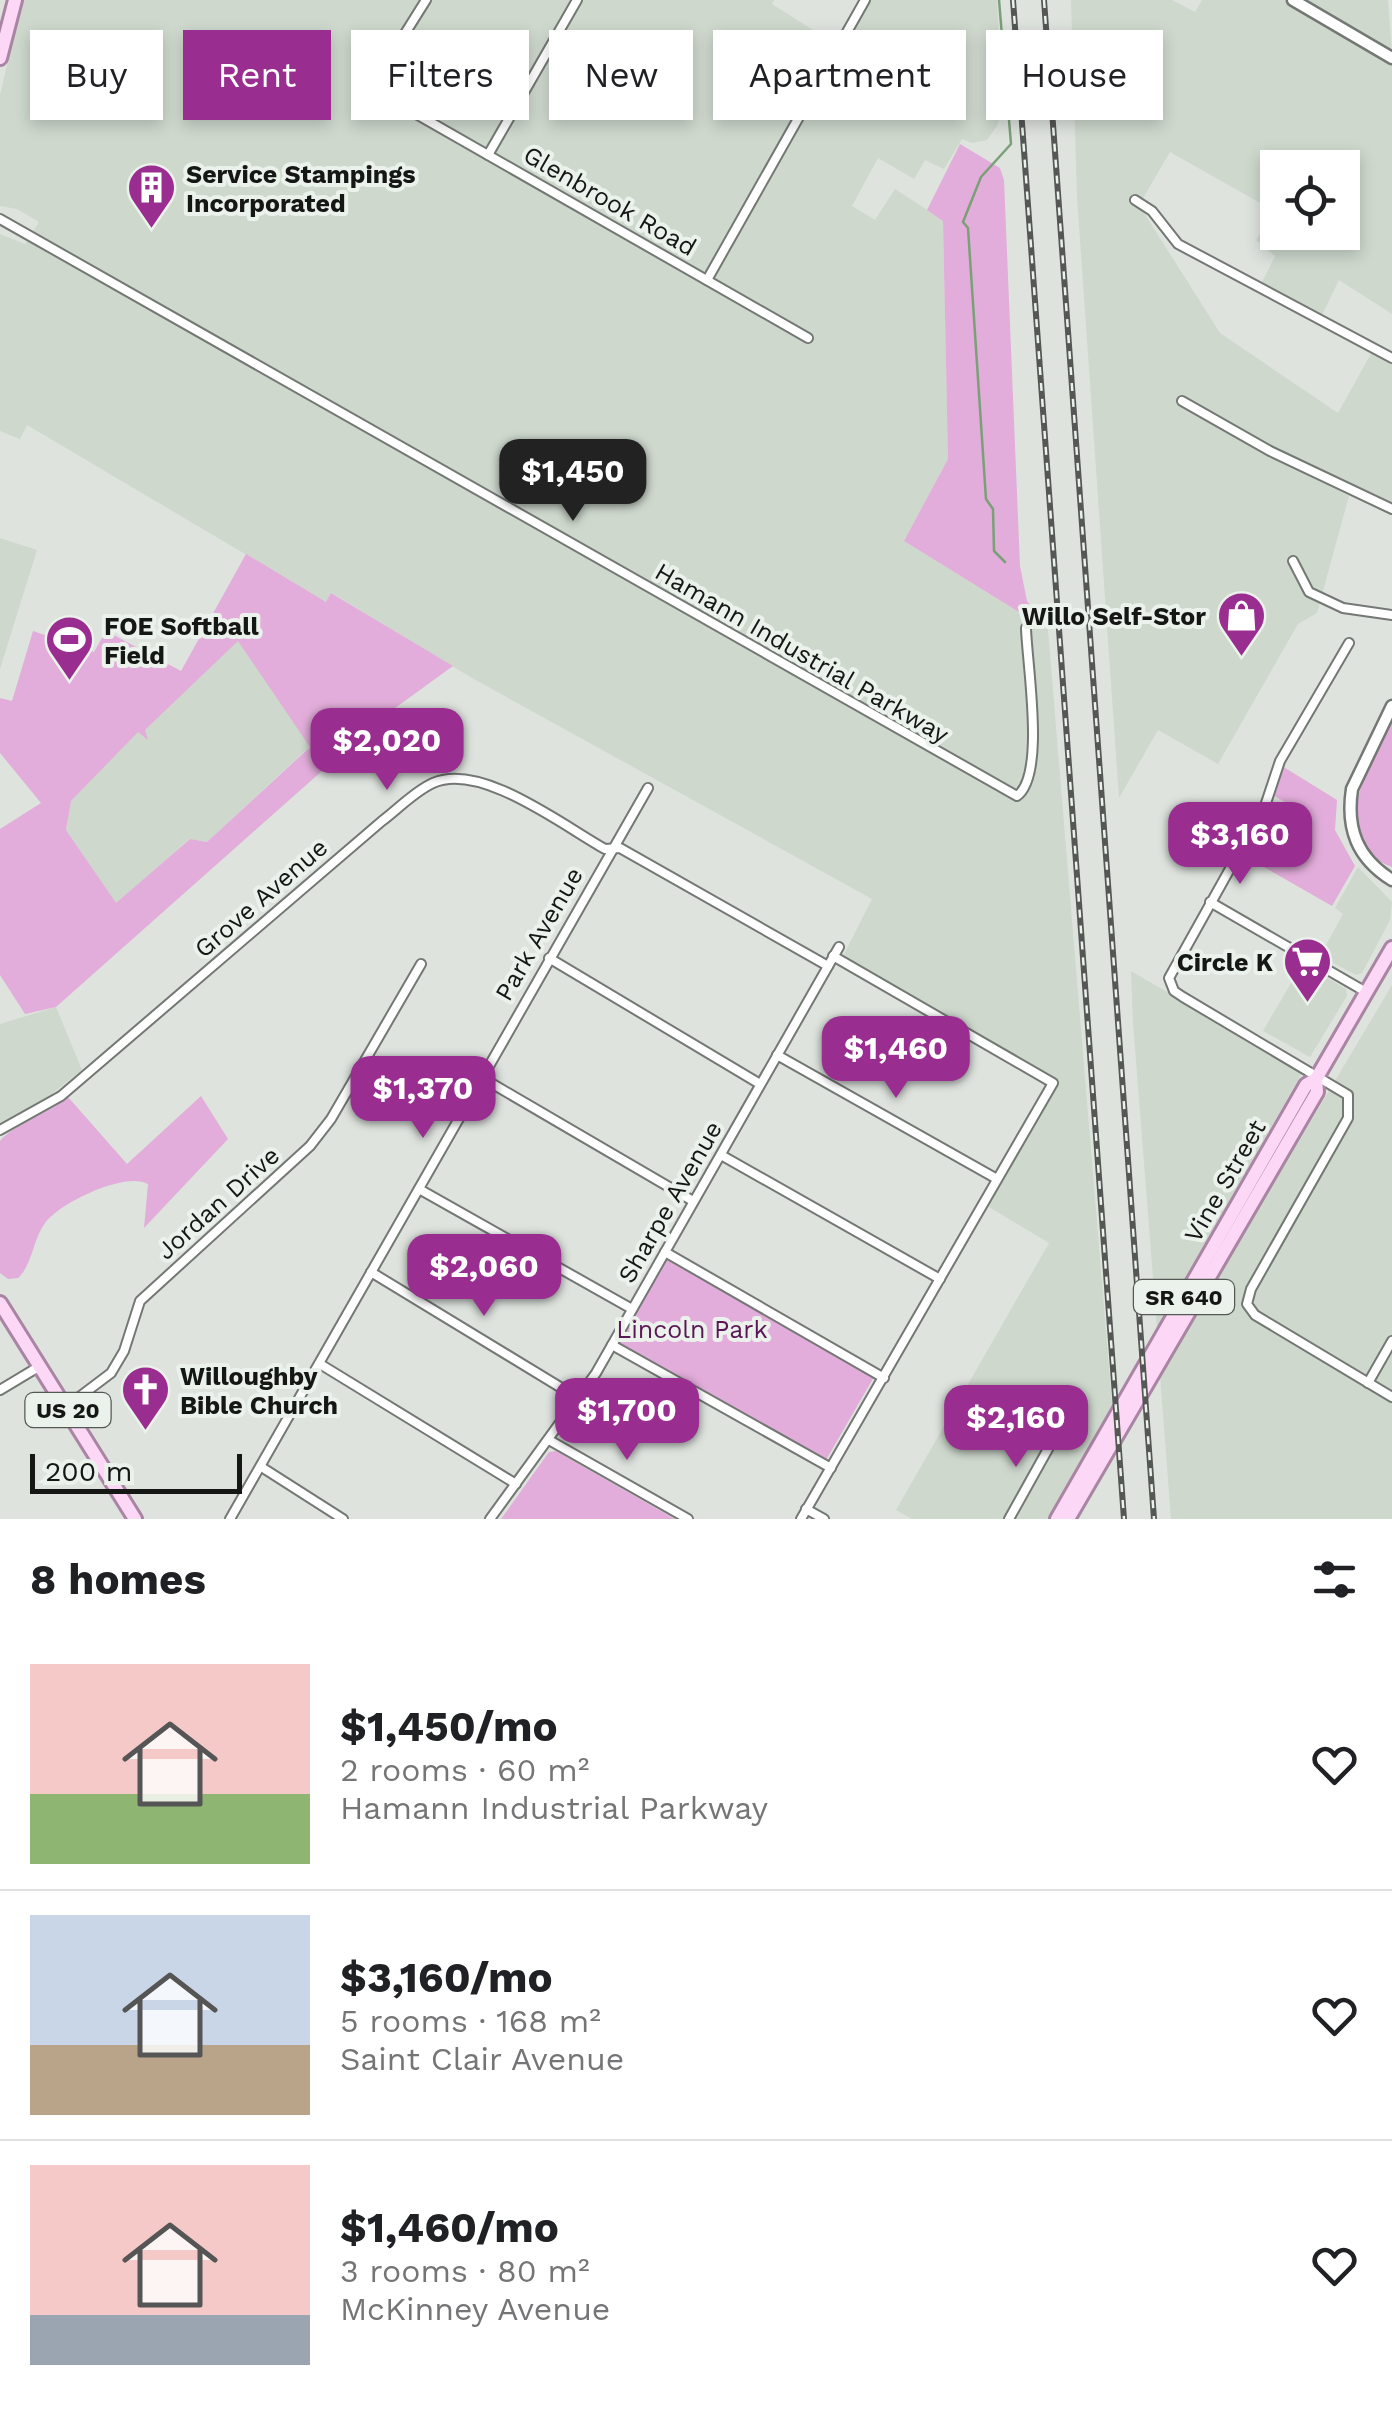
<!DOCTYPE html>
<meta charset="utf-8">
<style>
:root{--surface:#fff;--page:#f2f2f2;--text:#202124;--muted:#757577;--line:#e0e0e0;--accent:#9a2e90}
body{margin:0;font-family:"Work Sans",sans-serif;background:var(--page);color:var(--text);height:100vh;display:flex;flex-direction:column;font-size:38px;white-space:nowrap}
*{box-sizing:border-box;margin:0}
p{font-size:32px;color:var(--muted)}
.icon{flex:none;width:55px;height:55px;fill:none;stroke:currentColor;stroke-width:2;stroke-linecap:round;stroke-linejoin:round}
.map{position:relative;height:1519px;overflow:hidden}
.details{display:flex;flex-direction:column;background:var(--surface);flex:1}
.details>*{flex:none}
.banner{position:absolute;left:30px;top:30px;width:1332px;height:90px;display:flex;gap:20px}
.buttons{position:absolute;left:1260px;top:150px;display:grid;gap:20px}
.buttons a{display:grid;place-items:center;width:100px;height:100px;border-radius:0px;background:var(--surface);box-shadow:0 5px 15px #0003;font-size:50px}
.scale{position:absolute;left:30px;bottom:25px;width:212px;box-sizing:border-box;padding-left:10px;border:5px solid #151715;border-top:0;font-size:28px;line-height:35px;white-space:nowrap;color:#151715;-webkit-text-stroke:8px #ebf1eb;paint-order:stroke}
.price{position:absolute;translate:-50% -85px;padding:0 22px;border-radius:20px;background:var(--accent);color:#fff;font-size:32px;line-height:65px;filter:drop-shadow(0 2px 5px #0008)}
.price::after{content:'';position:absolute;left:50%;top:60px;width:30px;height:22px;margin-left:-15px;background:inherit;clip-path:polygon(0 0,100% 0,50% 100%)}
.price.active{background:#222;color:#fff}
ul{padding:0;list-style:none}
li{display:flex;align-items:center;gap:30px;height:250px;padding:0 30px}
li+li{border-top:2px solid var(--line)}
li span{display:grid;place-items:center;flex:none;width:280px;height:200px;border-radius:0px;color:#555}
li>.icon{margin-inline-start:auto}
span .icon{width:120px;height:120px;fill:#fffc;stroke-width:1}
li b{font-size:42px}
h2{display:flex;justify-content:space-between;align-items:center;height:120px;padding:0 30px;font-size:42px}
.pill{padding:0 35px;border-radius:0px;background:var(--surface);box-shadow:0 5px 15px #0003;font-size:35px;line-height:90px}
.pill.active{background:var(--accent);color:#fff}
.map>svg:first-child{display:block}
.built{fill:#ced8cd;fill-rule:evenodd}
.green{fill:#e2adda;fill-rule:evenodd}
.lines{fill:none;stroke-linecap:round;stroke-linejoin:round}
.stream{stroke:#7aa078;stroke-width:2.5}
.minor-casing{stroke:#747874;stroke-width:12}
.tertiary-casing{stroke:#747874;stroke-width:15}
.primary-casing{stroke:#aa84a3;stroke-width:18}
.minor{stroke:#fff;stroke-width:8}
.tertiary{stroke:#fff;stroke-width:10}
.primary{stroke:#fcd8f6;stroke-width:12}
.rail-casing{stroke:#555755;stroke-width:6}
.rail{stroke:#ebf1eb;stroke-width:2.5;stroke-dasharray:8;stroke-linecap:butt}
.labels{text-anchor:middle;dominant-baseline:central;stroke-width:8;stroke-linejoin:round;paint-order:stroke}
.shield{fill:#ebf1eb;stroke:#555855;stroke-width:2.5}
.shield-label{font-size:22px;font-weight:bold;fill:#151715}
.poi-label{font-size:25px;font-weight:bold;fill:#151715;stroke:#ebf1eb;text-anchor:start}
.street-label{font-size:25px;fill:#151715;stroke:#ebf1eb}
.park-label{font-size:25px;fill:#5b1755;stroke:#ebf1eb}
</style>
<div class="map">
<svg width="1392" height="1519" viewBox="0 0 1392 1519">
<rect width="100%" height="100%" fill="#dee3de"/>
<g class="built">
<polygon points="22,0 774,0 772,4 835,44 726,237 734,242 870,0 997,0 1003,106 997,126 987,140 972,143 962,139 944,169 925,160 914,179 878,158 852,206 875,220 895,189 943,220 948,459 904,541 1048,630 1113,1416 1054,1519 912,1519 896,1510 1049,1243 984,1204 1057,1079 843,956 872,899 472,678 332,593 326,602 27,425 20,439 0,431 0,234 25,244 39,222 17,209 0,206 0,95"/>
<path d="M1071,0H1172L1195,12L1202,0H1284L1392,65V314L1339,280L1321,317L1260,286L1275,256L1256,240L1274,211L1170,152L1139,205L1220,333L1338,413L1373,350L1392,362V506L1310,468L1305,474L1349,496L1317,613L1298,624L1218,764L1158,730L1119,798L1077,197ZM1278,168H1342V232H1278Z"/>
<polygon points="1302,0 1388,0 1392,53"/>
<polygon points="0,538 37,550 0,669"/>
<polygon points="238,640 310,746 207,842 189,839 116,904 66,830 71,801 138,731 146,738 145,730"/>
<polygon points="1358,867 1392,902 1390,920 1362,973 1356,975 1320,956 1343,914 1335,908"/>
<polygon points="1312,969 1346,989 1347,996 1310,1057 1263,1031 1294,978 1303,983"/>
<polygon points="1131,971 1303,1071 1157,1328 1133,1023"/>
<polygon points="1392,985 1392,1519 1171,1519 1160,1375"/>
<polygon points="56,1007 82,1070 26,1114 0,1124 0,1024"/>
</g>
<g class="green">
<polygon points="960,144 1000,168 1004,180 1020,566 1027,601 1048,630 904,541 948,459 943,221 927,210"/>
<path d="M246,554L326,602L331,593L453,666L384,716L56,1007L25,1014L0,975V829L41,803L0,753V698L12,701L33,631L94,652L106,631L181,671ZM238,641L310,747L207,842L190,839L116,903L66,830L71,801L138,732L148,740L145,730Z"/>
<path d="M1392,718V867C1319,840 1374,761 1392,718Z"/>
<polygon points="1282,766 1337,800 1335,830 1355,866 1332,906 1264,867 1298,809 1274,796"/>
<path d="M201,1096L228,1139L144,1228L148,1184C126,1171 59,1203 45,1223C33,1239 32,1266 18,1278L8,1279L0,1273V1141C13,1125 49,1113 68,1097L127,1164Z"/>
<polygon points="667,1258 874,1377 826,1460 618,1343"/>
<polygon points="556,1451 675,1519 501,1519 549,1452"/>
</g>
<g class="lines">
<polyline class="stream" points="999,0 1011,144 981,177 963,222 968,228 986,499 993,509 994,551 1005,562"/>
<defs>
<g id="minor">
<polyline points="426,0 379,75 383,95 808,338"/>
<polyline points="488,155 577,0"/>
<polyline points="1135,200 1152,211 1178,244 1392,358"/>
<path d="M0,219L1017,796C1046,775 1027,665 1026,628"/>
<polyline points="707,280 865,0"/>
<polyline points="1182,401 1270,451 1392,509"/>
<polyline points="1293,561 1309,592 1343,608 1392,615"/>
<polyline points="1349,643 1280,761 1265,806 1169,978 1174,991 1183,997 1348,1095 1348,1118 1251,1289 1247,1304 1255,1315 1392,1397"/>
<polyline points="1210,902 1366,992"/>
<polyline points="549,958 760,1084"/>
<polyline points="777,1055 997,1179"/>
<polyline points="479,1076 693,1201"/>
<path d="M0,1130L61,1096L382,821C398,809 415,791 433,783C481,762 562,825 605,849L620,848L828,966"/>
<polyline points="721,1155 940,1279"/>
<polyline points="419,1189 632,1309"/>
<polyline points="665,1252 884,1378"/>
<polyline points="371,1272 578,1398"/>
<polyline points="612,1345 831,1468"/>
<polyline points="320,1364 516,1484"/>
<polyline points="1368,1383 1392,1341"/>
<polyline points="0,1390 40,1366"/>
<polyline points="66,1407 111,1373 124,1351 140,1301 310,1146 331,1119 421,964"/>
<polyline points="549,1440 688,1519"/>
<polyline points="263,1468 343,1519"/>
<polyline points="806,1509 824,1519"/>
<polyline points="230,1519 648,788"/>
<polyline points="490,1519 596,1373 839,947"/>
<polyline points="801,1519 1053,1083 833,956"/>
<polyline points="1009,1519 1058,1431 1052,1420"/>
</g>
<g id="tertiary">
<polyline points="1293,0 1392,58"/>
<path d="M1392,706L1352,789C1346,829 1357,858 1392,880"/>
</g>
<g id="primary">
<polyline points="0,58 15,0"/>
<polyline points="0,1303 135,1519"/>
<polyline points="1057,1519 1306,1085 1316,1079 1392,948"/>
<polyline points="1068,1519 1317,1092 1316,1079"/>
</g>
</defs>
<use href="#minor" class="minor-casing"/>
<use href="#tertiary" class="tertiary-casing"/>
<use href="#primary" class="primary-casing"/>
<use href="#minor" class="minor"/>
<use href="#tertiary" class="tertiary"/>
<use href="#primary" class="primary"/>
<defs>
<g id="rail">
<polyline points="1013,0 1124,1519"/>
<polyline points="1044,0 1154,1519"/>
</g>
</defs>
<use href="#rail" class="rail-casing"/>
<use href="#rail" class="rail"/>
</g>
<defs>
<symbol id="building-pin" viewBox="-11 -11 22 30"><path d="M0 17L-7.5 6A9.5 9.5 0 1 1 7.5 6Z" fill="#9a2e90" stroke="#ebf1eb"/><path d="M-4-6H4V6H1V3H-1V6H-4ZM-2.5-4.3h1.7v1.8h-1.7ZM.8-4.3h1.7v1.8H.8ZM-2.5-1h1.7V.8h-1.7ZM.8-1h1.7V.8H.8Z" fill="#fff"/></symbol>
<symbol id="shop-pin" viewBox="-11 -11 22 30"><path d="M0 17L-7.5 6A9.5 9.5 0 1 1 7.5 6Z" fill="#9a2e90" stroke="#ebf1eb"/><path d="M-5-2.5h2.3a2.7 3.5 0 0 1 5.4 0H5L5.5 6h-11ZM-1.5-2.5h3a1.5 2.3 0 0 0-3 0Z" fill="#fff"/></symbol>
<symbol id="stadium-pin" viewBox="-11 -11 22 30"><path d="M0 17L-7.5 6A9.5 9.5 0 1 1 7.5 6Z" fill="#9a2e90" stroke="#ebf1eb"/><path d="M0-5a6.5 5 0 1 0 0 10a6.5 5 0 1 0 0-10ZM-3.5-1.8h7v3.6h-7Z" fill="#fff"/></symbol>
<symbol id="supermarket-pin" viewBox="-11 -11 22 30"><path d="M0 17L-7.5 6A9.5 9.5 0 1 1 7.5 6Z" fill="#9a2e90" stroke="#ebf1eb"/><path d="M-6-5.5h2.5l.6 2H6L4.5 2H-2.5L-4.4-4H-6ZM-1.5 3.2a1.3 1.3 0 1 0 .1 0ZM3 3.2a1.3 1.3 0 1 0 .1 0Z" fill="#fff"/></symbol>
<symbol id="church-pin" viewBox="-11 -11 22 30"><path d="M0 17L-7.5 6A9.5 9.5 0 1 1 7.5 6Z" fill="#9a2e90" stroke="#ebf1eb"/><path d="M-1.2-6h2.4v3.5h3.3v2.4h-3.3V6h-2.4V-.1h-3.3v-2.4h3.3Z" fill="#fff"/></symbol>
</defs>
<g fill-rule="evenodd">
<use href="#building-pin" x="124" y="160" width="55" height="75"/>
<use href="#shop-pin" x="1214" y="588" width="55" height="75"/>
<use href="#stadium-pin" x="42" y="612" width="55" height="75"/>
<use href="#supermarket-pin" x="1280" y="934" width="55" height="75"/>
<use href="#church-pin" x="118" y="1362" width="55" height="75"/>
</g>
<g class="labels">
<g class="shield">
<rect x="1134" y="1280" width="100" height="34" rx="8"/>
<rect x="25.5" y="1393" width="85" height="34" rx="8"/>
</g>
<g class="shield-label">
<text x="1184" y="1297">SR 640</text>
<text x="68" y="1410">US 20</text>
</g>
<g class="poi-label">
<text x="186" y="174">Service Stampings<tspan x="186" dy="29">Incorporated</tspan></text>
<text x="1206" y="616" text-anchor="end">Willo Self-Stor</text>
<text x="104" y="626">FOE Softball<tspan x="104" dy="29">Field</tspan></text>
<text x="1273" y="962" text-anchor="end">Circle K</text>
<text x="180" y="1376">Willoughby<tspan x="180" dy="29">Bible Church</tspan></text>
</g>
<g class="street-label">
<text transform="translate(610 201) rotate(30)">Glenbrook Road</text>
<text transform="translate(802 653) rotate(30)">Hamann Industrial Parkway</text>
<text transform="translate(261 898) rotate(-41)">Grove Avenue</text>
<text transform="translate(539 934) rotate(-60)">Park Avenue</text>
<text transform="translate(1225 1181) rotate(-60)">Vine Street</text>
<text transform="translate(670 1202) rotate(-60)">Sharpe Avenue</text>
<text transform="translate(218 1203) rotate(-42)">Jordan Drive</text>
</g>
<g class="park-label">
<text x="692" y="1329">Lincoln Park</text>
</g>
</g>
</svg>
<div class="buttons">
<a><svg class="icon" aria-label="locate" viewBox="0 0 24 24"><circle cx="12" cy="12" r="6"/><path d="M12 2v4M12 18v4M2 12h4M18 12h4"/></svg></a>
</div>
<div class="scale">200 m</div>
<b class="price active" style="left:573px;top:524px">$1,450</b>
<b class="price" style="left:387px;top:793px">$2,020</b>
<b class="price" style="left:1240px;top:887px">$3,160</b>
<b class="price" style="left:896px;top:1101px">$1,460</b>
<b class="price" style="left:423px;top:1141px">$1,370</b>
<b class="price" style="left:484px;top:1319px">$2,060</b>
<b class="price" style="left:627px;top:1463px">$1,700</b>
<b class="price" style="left:1016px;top:1470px">$2,160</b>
<div class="banner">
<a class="pill">Buy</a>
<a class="pill active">Rent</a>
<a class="pill">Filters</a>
<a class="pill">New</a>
<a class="pill">Apartment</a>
<a class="pill">House</a>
</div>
</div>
<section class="details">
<h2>8 homes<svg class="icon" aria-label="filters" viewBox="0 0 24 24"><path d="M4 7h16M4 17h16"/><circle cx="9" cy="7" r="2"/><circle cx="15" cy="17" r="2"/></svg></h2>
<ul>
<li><span style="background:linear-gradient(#f6c9c9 65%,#8fb573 0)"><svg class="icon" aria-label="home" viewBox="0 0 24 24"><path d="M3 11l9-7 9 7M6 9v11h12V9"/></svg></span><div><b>$1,450/mo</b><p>2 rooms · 60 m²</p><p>Hamann Industrial Parkway</p></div><svg class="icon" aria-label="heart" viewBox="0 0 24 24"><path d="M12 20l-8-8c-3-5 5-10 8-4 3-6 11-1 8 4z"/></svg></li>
<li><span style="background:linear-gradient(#c9d6e8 65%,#b9a48a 0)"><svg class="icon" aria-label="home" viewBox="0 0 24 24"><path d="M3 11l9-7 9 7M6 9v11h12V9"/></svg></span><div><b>$3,160/mo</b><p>5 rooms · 168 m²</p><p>Saint Clair Avenue</p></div><svg class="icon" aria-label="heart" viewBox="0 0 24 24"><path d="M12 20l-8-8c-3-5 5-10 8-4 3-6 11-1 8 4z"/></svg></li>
<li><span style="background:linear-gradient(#f6c9c9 75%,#9aa5b1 0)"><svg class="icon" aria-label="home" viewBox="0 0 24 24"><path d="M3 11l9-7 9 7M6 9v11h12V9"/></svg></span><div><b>$1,460/mo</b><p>3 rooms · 80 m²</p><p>McKinney Avenue</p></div><svg class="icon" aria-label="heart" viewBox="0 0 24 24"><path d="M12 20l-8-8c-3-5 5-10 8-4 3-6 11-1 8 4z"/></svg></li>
</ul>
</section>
